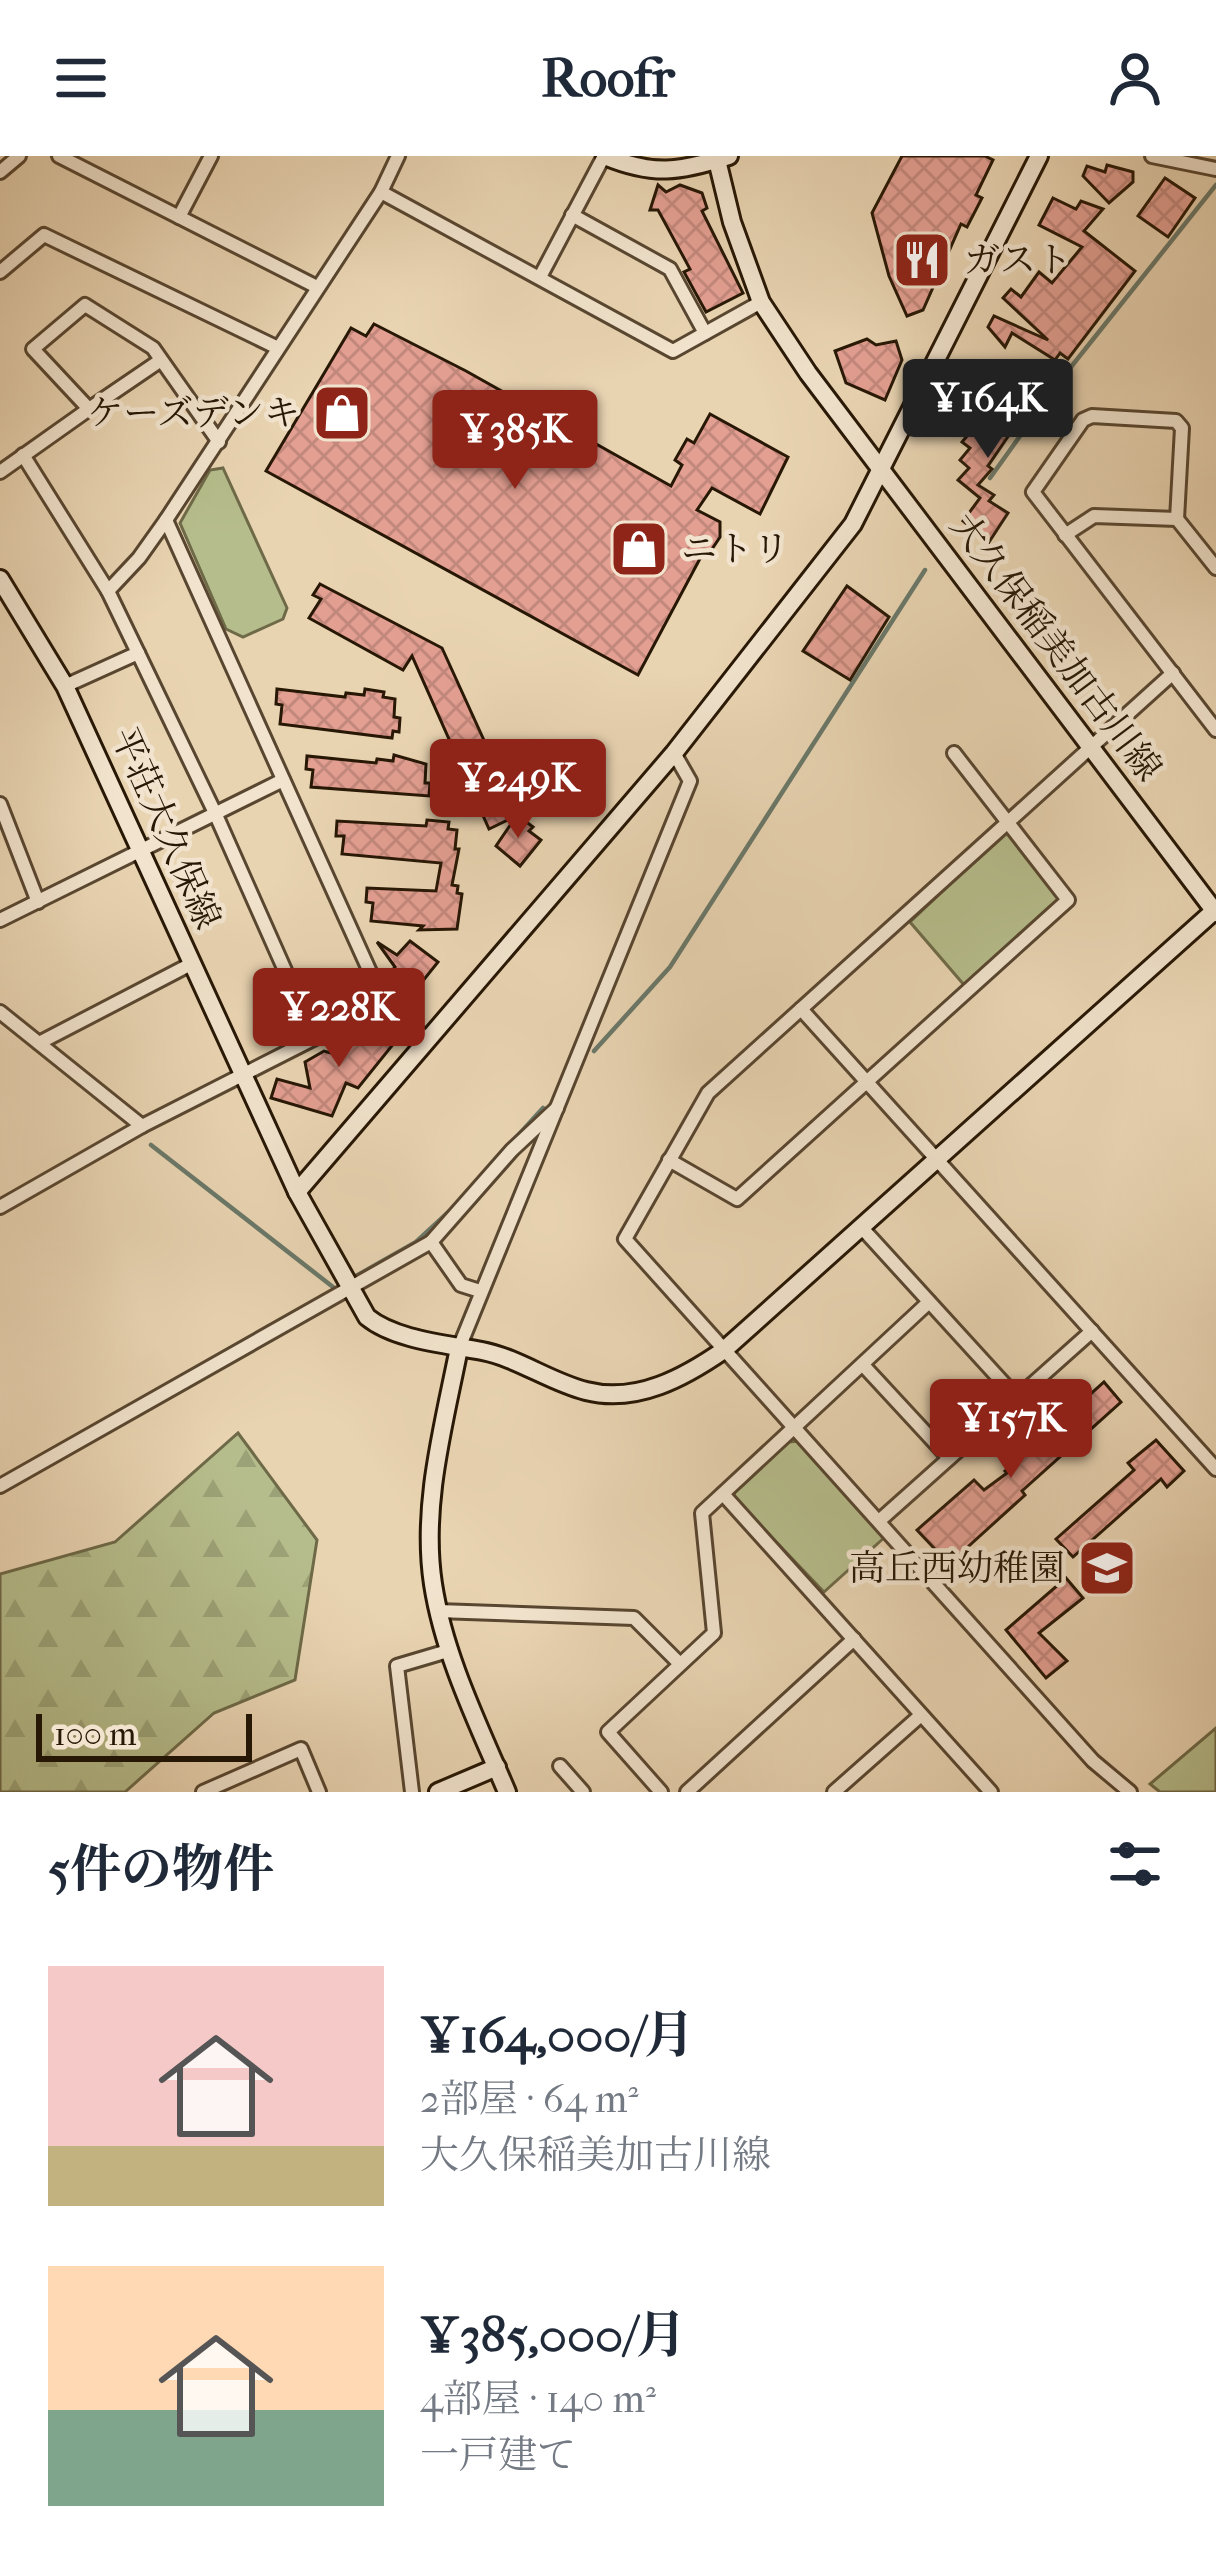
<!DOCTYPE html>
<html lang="ja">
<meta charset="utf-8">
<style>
:root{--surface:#fff;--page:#f2f2f3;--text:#1f2937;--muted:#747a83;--accent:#8f2418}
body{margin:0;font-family:"IM FELL French Canon","Noto Serif JP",serif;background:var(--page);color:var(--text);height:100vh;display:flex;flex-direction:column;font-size:45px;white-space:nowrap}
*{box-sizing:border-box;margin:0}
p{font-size:39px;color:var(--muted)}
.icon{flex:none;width:66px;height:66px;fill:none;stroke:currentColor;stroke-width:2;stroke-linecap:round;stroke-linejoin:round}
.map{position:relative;height:1636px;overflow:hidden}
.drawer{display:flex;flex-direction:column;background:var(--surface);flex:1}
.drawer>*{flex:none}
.scale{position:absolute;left:36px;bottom:30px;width:216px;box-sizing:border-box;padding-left:12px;border:6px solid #271705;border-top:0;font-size:33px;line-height:42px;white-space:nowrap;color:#271705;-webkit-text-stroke:9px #f1e3cd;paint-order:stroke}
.price{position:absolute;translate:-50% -102px;padding:0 27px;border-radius:12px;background:var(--accent);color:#fff;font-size:39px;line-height:78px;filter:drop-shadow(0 3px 6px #0008)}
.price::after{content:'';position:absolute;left:50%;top:72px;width:36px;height:27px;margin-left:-18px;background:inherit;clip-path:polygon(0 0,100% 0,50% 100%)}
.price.on{background:#222;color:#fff}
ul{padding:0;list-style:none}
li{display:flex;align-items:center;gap:36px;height:300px;padding:0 48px}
li span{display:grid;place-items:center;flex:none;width:336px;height:240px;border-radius:0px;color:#555}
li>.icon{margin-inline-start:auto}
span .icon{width:144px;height:144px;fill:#fffc;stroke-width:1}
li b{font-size:51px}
h2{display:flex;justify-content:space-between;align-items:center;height:144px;padding:0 48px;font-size:51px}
header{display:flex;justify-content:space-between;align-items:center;height:156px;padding:0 48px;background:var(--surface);font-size:54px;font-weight:700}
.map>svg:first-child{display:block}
.green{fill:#b6bd8c;stroke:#6e6a48;stroke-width:3}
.forest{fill:url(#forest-firs);stroke:#6e6a48;stroke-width:3}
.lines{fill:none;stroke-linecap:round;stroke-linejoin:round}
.stream{stroke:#6a7869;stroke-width:4.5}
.building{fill:url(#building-cross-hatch);stroke:#271705;stroke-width:3}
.street-casing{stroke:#584630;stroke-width:18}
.secondary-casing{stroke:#271705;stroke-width:22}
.street{stroke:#f1e3cd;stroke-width:12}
.secondary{stroke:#f1e3cd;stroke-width:16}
.labels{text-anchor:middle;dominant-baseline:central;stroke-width:9;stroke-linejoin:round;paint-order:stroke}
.poi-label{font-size:36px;fill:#271705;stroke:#f1e3cd;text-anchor:start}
.street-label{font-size:36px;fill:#271705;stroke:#f1e3cd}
</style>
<header><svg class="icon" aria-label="menu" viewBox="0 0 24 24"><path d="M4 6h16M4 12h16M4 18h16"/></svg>Roofr<svg class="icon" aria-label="person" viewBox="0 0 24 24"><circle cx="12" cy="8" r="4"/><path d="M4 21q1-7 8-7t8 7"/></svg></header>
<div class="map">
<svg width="1216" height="1636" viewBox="0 0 1216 1636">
<defs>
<pattern id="forest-firs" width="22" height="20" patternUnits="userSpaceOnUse" patternTransform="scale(3)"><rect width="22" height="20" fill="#b6bd8c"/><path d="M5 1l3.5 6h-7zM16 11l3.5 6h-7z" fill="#9ca277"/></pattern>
<pattern id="building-cross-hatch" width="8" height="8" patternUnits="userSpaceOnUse" patternTransform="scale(3)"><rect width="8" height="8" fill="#e39f92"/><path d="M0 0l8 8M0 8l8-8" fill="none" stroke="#c3887c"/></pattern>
</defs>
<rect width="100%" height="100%" fill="#e9d4b2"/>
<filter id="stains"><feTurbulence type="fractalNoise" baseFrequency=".00167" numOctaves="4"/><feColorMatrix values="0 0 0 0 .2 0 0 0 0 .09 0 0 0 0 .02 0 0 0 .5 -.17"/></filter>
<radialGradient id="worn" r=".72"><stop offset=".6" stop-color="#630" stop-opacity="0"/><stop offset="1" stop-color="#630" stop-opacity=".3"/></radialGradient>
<g class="green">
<polygon points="223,312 287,452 283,463 243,481 226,473 180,367 210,314"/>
<polygon points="1005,676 1013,677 1059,743 965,830 910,766"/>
<polygon points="800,1285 886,1380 824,1436 733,1341 736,1333 789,1286"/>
<polygon points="1216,1572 1216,1636 1160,1636 1150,1628"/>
</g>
<polygon class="forest" points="238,1277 317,1384 295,1524 214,1557 125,1636 0,1636 0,1418 115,1386"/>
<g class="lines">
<g class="stream">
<polyline points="990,322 1055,231 1216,29"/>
<polyline points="594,895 670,811 925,414"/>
<polyline points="151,989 333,1131"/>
<polyline points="482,1019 543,952"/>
<polyline points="356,1120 416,1086 455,1050"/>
</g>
</g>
<g class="building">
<polygon points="902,0 985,0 993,4 976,39 982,42 967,71 961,68 923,154 907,160 889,120 872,57"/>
<polygon points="1107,9 1133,16 1133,26 1109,47 1083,20 1087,10 1105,16"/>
<polygon points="1165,22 1195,42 1168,81 1138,60"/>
<polygon points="658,29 666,36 680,29 702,37 707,52 702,55 743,137 706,156 684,116 690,113 658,54 650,54"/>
<polygon points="1053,42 1076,53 1081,45 1103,53 1084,75 1135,115 1068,203 1060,197 1055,204 1012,177 1005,191 988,171 994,160 1048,184 1003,142 1011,133 1021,141 1039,116 1052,127 1082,91 1039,69"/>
<polygon points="374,168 466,215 671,330 682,309 675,304 687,283 694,287 710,258 788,301 760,358 712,332 697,354 720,366 720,381 712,393 703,397 638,519 266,315 351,172 366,180"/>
<polygon points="867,183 876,189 896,185 902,204 885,244 846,227 835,195"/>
<polygon points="1013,224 1021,229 1006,252 1020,263 988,310 992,313 978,329 994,339 989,345 1008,357 989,386 963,365 980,342 958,324 969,312 960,304 970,292 962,286"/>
<polygon points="320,428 442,492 518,659 489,673 412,500 403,514 309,462 321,443 313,439"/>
<polygon points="847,430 889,461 850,524 803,495"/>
<polygon points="277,533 345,541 346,537 364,539 365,533 384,536 383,541 395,543 394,561 400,562 399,576 393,575 392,582 280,568 282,549 276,548"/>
<polygon points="394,599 426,608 425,627 430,627 429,640 311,631 313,614 306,613 307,600 376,607 377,603 393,605"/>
<polygon points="517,659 533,671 529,675 541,684 520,710 496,690"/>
<polygon points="427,664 449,666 448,673 457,674 455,693 459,693 452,729 458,730 457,737 462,738 457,773 419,774 423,770 371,765 373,747 366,746 367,732 436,735 441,707 342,698 344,680 336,680 337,665 426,670"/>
<polygon points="410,785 438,806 414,836 390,817 395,811 377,786 397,799"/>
<polygon points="285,839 297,867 274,878 259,849"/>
<polygon points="385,861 403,876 358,932 346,927 332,960 271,942 277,923 310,932 305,906 324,895 331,897 349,878 367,885"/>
<polygon points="1104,1226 1121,1246 1022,1335 1025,1339 949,1408 917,1374 974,1324 984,1334 1007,1317 1005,1315"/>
<polygon points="1156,1284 1184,1315 1167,1331 1161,1323 1073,1401 1056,1383 1134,1314 1128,1307"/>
<polygon points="1066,1422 1083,1442 1039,1477 1067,1505 1046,1522 1006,1474"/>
</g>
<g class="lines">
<defs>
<g id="street">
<polyline points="59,0 317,131"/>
<polyline points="1152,0 1216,13"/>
<polyline points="0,16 19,0"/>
<polyline points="381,36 673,195 761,146"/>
<polyline points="572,59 670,113 705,177"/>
<polyline points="179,61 211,0"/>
<polyline points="0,116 44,79 278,192"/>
<polyline points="540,121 604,0"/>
<polyline points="89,253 161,204"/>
<polyline points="23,299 108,435"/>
<polyline points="0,316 89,253 33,193 85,149 153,192 219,286"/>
<polyline points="166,364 384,847 428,884"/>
<polyline points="1065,379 1094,360 1177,363"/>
<polyline points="1216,412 1177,363 1182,272 1176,265 1092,260 1083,264 1033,336 1216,574"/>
<polyline points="138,497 216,659 315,882"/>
<polyline points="65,530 138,497 108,435 139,402 166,364 381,36 398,0"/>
<polyline points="0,648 38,746"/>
<polyline points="0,764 283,624"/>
<polyline points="801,853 1216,1313"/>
<polyline points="0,856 142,970"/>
<polyline points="39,887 191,808"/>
<polyline points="669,1004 737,1043 1068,744 954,597"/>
<polyline points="0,1051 142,970 384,847"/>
<polyline points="862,1072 1017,1242"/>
<polyline points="431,1086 461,1129 480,1135"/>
<polyline points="459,1192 690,625 674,597"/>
<polyline points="863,1209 949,1302"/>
<polyline points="0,1330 431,1086 512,994 557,952"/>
<polyline points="723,1338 991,1636"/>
<polyline points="879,1365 1092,1175"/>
<polyline points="438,1455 634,1462 679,1507"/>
<polyline points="560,1610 583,1636"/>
<polyline points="203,1636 301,1593 319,1636"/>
<polyline points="412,1636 397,1510 451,1494"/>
<polyline points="661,1636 608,1576 714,1477 702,1357 929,1146"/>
<polyline points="687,1636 854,1483"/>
<polyline points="834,1636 921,1559"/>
<polyline points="1130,1636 1093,1605 625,1083 708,937 1173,517"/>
</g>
<g id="secondary">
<path d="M605,0C653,20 680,16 729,0"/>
<polyline points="716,0 732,66 761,146 808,217 1216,757"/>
<path d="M0,423L65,530L297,1036L367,1161C395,1184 446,1188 482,1195C518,1202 550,1226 586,1235C637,1248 685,1221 724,1194L1214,755"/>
<polyline points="297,1036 674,597 853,368 1039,0"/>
<path d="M459,1192C444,1268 421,1350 433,1428C444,1500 479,1570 507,1636"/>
<polyline points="438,1636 497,1611"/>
</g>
</defs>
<use href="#street" class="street-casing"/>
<use href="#secondary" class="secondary-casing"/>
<use href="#street" class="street"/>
<use href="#secondary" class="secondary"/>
</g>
<defs>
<symbol id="restaurant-square" viewBox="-11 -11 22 22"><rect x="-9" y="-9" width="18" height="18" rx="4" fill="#8f2418" stroke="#f1e3cd"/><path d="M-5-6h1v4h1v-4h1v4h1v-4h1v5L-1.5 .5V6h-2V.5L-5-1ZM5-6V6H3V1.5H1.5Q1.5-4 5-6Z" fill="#fff"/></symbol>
<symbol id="shop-square" viewBox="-11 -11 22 22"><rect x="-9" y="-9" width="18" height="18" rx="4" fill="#8f2418" stroke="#f1e3cd"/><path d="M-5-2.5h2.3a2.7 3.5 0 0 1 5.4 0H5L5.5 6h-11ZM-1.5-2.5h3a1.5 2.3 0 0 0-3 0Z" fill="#fff"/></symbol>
<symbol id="school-square" viewBox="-11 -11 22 22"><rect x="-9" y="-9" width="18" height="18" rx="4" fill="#8f2418" stroke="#f1e3cd"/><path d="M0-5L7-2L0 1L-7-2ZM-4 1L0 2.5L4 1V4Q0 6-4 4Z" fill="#fff"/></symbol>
</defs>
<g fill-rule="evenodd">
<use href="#restaurant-square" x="889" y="71" width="66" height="66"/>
<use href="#shop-square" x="309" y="224" width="66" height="66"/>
<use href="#shop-square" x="606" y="360" width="66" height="66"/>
<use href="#school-square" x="1074" y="1379" width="66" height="66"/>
</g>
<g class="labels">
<g class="poi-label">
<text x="964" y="104">ガスト</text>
<text x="300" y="257" text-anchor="end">ケーズデンキ</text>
<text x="681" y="393">ニトリ</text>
<text x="1065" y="1412" text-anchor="end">高丘西幼稚園</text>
</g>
<g class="street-label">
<text transform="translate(1056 491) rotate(53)">大久保稲美加古川線</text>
<text transform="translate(166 672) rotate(66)">平荘大久保線</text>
</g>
</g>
<rect width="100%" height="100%" filter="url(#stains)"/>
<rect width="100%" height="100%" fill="url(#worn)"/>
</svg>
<div class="scale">100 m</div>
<b class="price on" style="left:988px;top:305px">¥164K</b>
<b class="price" style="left:515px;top:336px">¥385K</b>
<b class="price" style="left:518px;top:685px">¥249K</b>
<b class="price" style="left:339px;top:914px">¥228K</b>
<b class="price" style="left:1011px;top:1325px">¥157K</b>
</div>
<section class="drawer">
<h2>5件の物件<svg class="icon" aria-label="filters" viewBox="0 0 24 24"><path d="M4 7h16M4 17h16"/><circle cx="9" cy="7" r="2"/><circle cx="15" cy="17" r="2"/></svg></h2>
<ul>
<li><span style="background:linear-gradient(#f6c9c9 75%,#c2b280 0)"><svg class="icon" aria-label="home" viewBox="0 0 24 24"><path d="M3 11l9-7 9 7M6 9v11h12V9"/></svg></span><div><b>¥164,000/月</b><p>2部屋 · 64 m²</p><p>大久保稲美加古川線</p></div></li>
<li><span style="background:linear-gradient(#ffd9b3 60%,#7fa58c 0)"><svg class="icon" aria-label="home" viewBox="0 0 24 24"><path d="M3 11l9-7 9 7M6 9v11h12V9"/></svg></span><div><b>¥385,000/月</b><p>4部屋 · 140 m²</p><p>一戸建て</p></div></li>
</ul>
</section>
